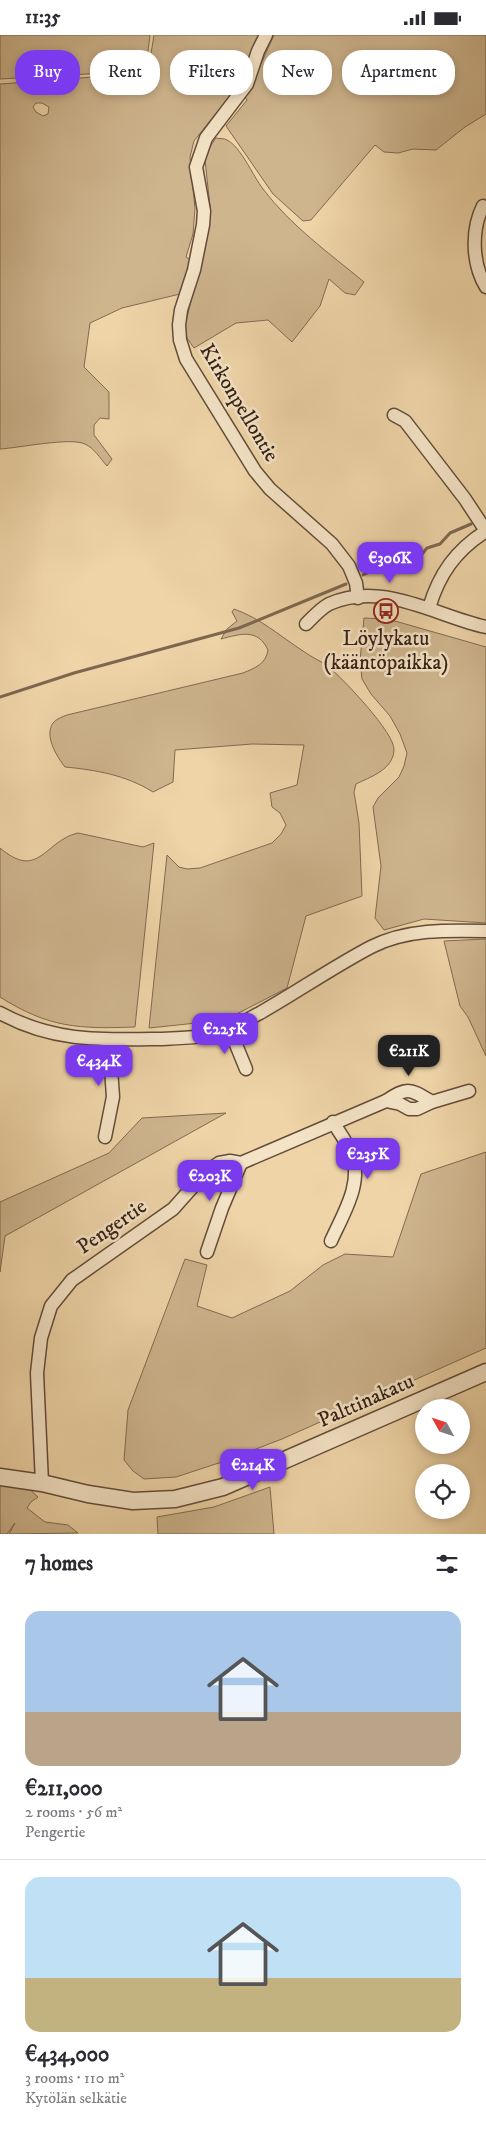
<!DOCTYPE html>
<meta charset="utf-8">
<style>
:root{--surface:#fff;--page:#f2f2f3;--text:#2b2b33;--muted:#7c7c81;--line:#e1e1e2;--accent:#7c3aed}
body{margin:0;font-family:"IM FELL DW Pica",serif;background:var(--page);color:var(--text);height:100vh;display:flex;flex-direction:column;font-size:19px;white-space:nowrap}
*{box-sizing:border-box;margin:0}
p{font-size:16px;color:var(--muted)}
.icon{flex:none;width:28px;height:28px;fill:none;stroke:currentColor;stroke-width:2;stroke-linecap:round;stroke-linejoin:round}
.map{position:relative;height:1499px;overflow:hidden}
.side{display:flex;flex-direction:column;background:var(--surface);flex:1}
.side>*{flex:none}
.top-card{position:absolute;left:15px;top:15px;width:456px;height:45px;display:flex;gap:10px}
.needle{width:32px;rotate:310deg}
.fabs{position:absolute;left:415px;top:1364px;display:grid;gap:10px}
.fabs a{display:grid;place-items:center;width:55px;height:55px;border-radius:50%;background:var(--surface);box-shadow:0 2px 8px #0003;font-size:25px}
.price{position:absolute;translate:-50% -42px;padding:0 11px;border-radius:10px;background:var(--accent);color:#fff;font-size:16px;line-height:32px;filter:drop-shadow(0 1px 2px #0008)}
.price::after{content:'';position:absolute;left:50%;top:30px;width:15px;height:11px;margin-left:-8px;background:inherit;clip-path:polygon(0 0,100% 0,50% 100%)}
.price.active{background:#222;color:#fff}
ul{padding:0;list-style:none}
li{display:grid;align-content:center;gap:10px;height:265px;padding:0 25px}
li+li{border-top:1px solid var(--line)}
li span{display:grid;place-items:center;height:155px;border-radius:15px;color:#555}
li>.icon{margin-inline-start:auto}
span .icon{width:90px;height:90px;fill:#fffc;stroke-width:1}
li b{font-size:21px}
h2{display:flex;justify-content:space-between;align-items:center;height:60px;padding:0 25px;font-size:21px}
.pill{padding:0 18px;border-radius:20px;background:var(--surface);box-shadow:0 2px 8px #0003;font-size:18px;line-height:45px}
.pill.active{background:var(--accent);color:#fff}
.status{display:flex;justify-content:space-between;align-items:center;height:35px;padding:0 25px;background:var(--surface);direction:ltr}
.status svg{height:14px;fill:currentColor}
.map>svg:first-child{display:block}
.green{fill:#ceb58e;stroke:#816a52;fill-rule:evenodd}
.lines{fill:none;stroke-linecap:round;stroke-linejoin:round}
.stream{stroke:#7e6750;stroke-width:3}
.minor-casing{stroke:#624d3a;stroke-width:15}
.tertiary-casing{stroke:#624d3a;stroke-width:19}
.minor{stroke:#f4e3c6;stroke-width:12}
.tertiary{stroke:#f4e3c6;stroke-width:16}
.labels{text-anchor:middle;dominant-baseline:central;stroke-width:5;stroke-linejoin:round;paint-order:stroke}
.street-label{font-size:21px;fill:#342016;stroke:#f4e3c6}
.poi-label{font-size:21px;fill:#342016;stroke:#f4e3c6}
</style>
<div class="status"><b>11:35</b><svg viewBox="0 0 49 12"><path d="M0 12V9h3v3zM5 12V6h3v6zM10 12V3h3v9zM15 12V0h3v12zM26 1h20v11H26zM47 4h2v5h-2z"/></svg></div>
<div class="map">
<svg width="486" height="1499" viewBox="0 0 486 1499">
<rect width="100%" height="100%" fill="#eed4a7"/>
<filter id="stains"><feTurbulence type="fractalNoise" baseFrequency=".004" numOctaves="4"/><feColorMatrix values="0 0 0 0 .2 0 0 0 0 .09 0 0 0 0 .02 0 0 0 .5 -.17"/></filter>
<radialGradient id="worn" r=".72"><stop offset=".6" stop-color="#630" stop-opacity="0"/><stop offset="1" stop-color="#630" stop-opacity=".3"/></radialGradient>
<g class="green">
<path d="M0,0H150L146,32L154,31L150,25L154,0H261L232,58L194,106L190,122L195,174L193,199L186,222L191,225L180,259L122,273L90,288L84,332L109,357V384L100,383L94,390V400L112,424L107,431C100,423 94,413 85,409C71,402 18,413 0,414V49L120,40L134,42L145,33L122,37L0,44ZM36,68H42L49,72L48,79L43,81L36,77L33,72Z"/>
<polygon points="274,0 486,0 486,79 465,92 436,115 413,114 398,118 384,117 375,110 311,185 303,186 273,159 226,91 247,65 244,60 257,38"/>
<path d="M216,103C220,104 224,103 227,105C241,112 253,141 263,154C291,191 329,218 364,247L355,260L345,258L329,244L320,271L292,307L268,285L236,288L194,313L187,303L185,291L207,199L210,171L205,125L209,113Z"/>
<path d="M234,574C260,583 280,601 303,616C311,622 321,626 329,632C343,644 395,698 394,715C393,735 370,742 356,749L354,757L359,788L362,861L306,881L287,953L225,985L149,993L167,820L179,832L187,834L200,833L272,808L281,799L286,790L280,778L272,772L270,758L297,750L304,710L252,709L175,715L173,747L153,757C126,740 96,735 65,732C57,722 44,701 53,688C56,684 62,682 67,680L243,638C255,633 266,629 268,615C258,593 240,599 221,604L227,594L237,586L232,577Z"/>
<polygon points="364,583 388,584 486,612 486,888 424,884 384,895 375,883 381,831 373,772 378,763 399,742 404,731 407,718 400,699 390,681 371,659 362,644 360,626"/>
<path d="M78,798L143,812L154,808L135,992C79,994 49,993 0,962V813C39,846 44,806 78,798Z"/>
<polygon points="486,904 486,1021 468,982 460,971 444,906"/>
<polygon points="226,1078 5,1201 0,1237 0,1167 109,1118 142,1083"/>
<polygon points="486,1117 486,1313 282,1404 225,1426 176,1442 144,1444 133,1436 124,1425 128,1375 185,1224 207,1230 197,1271 232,1283 290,1256 323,1230 345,1219 393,1222 421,1139"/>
<polygon points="0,1449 27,1452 38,1462 31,1467 27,1473 45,1487 68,1490 78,1498 9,1499 15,1488 7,1499 0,1499"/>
<polygon points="270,1452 274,1499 158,1499 157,1482 214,1472"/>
</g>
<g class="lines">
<g class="stream">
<polyline points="363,540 389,528 404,531 418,524 427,513 440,509 450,498 471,489"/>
<polyline points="0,662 74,638 239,593 346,549"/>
</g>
<defs>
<g id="minor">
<polyline points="266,0 258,16 247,49 206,103 196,132 204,176 203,190 194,235 181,275 179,290 180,305 186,324 255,436 270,454 332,509 349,531 356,548 358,563"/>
<path d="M483,171C471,195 472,229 486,252"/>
<polyline points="394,380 405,386 465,464 486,496"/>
<path d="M429,573C439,539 456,515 486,496"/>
<path d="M306,589C313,582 320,574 329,569C382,545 436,581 486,592"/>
<path d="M0,978C53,1007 100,1005 158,1004C181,1003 208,1003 230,995C240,990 250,983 260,978C297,957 333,932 371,912C406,894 447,895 486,896"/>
<polyline points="230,995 246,1034"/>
<polyline points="386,1066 400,1069 409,1074 417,1074 432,1067 469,1056"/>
<polyline points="105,1102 113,1062 109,1005"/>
<path d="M331,1206C343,1179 364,1147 351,1118C347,1107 339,1097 333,1087"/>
<polyline points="207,1217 222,1173 241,1128"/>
<path d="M42,1448L37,1338L41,1303L51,1271L72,1245L173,1174L205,1138L219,1128L230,1126L241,1128L386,1066C408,1051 410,1054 432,1067"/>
</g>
<polyline id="tertiary" points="0,1442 42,1448 88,1459 133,1466 175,1464 223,1452 486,1337"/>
</defs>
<use href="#minor" class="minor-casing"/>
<use href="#tertiary" class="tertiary-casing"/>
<use href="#minor" class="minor"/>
<use href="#tertiary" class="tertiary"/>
</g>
<defs>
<symbol id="bus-ring" viewBox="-11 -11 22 22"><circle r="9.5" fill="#f4e3c6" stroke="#8f2418" stroke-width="1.5"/><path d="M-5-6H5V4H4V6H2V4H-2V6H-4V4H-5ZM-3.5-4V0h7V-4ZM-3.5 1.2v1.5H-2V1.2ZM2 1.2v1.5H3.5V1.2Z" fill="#8f2418"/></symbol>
</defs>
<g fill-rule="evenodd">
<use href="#bus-ring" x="372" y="562" width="28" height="28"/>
</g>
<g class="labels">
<g class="street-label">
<text transform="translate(239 368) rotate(59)">Kirkonpellontie</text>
<text transform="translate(112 1192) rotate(-35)">Pengertie</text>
<text transform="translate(366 1366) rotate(-24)">Palttinakatu</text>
</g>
<g class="poi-label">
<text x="386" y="604">Löylykatu<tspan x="386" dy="24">(kääntöpaikka)</tspan></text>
</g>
</g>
<rect width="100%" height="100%" filter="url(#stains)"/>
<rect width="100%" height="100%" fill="url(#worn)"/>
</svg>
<div class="fabs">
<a><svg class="needle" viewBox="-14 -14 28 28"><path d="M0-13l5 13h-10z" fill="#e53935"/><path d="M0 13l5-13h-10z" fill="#7c7c81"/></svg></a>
<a><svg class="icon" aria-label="locate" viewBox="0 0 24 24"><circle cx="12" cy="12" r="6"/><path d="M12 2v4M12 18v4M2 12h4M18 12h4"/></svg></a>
</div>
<b class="price" style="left:390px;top:549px">€306K</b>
<b class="price" style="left:225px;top:1020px">€225K</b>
<b class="price active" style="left:409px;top:1042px">€211K</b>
<b class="price" style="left:99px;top:1052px">€434K</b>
<b class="price" style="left:368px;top:1145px">€235K</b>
<b class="price" style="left:210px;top:1167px">€203K</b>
<b class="price" style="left:253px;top:1456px">€214K</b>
<div class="top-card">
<a class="pill active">Buy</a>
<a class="pill">Rent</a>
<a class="pill">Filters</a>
<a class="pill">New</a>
<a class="pill">Apartment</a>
</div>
</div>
<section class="side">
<h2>7 homes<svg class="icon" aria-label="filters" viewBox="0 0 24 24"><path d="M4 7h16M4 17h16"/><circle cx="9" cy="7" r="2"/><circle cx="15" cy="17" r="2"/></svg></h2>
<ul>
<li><span style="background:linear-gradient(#a9c7e8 65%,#b9a48a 0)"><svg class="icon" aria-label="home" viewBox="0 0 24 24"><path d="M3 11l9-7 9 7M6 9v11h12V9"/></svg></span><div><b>€211,000</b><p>2 rooms · 56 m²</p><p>Pengertie</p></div></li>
<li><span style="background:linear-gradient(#bfe0f5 65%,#c2b280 0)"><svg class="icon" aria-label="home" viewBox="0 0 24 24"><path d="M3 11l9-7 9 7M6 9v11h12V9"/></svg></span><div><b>€434,000</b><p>3 rooms · 110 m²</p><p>Kytölän selkätie</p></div></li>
</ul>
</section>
